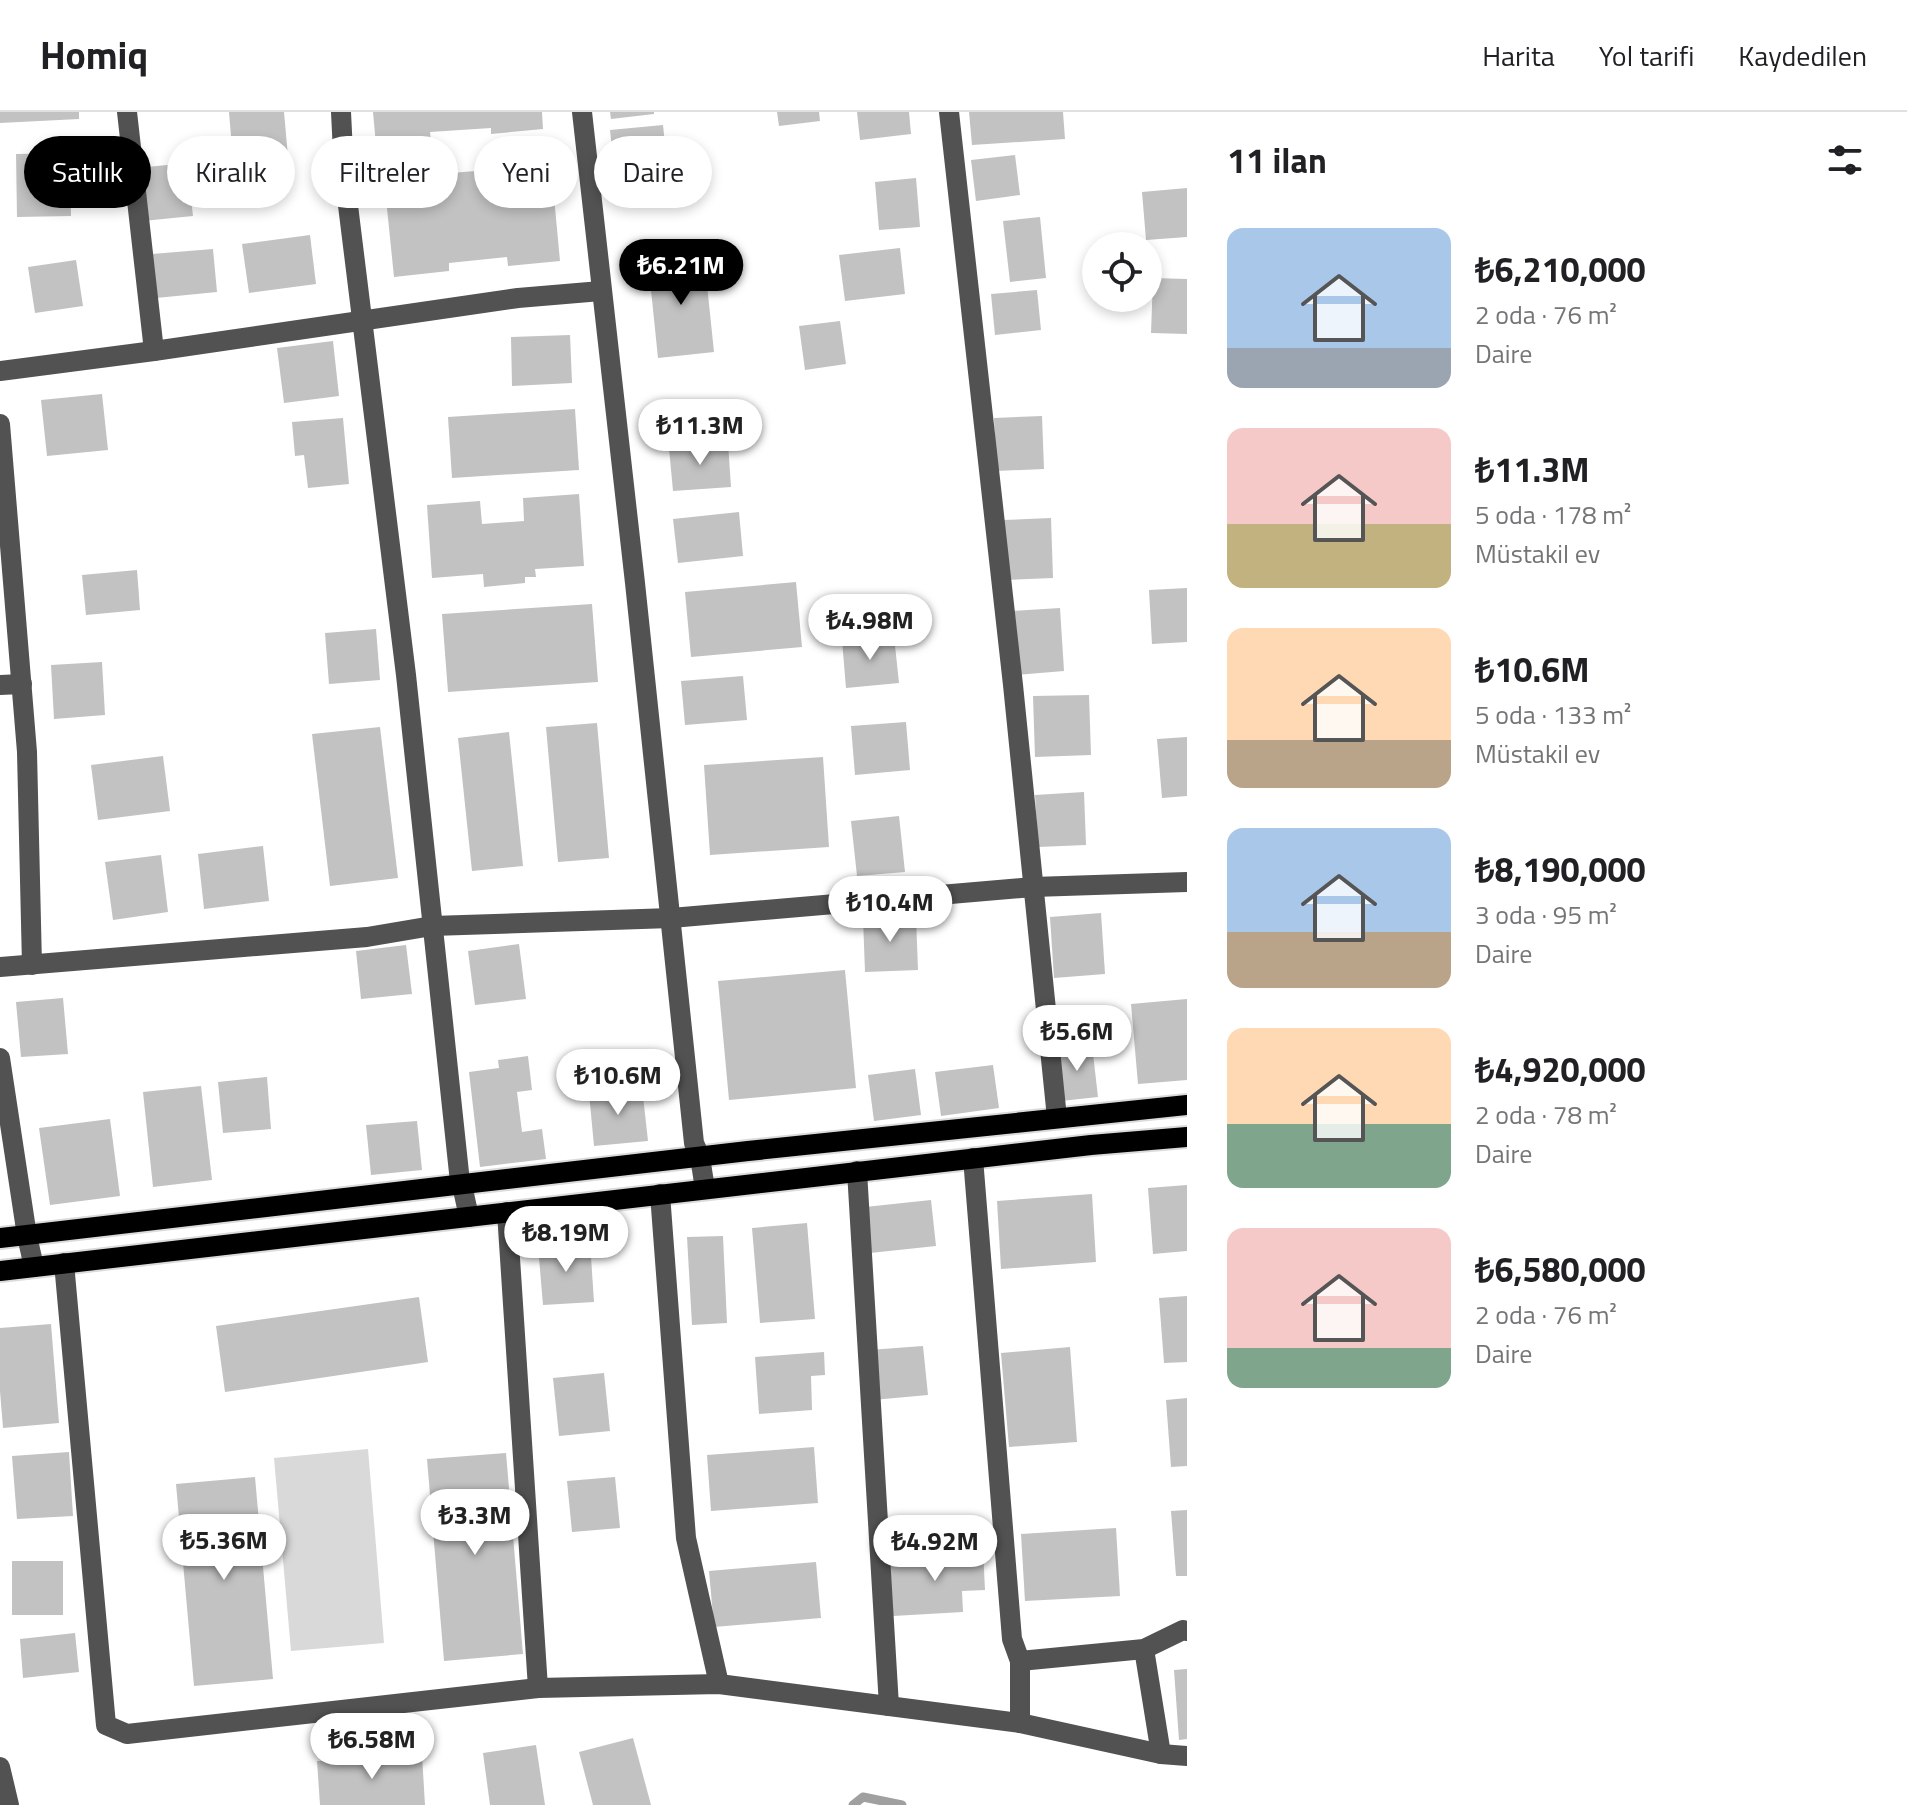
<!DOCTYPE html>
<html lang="tr">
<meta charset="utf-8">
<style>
:root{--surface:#fff;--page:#f6f6f6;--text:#202124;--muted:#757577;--line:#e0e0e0;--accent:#000}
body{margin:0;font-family:"Titillium Web",sans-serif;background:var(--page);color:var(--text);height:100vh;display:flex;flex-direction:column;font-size:30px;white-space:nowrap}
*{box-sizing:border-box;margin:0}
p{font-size:26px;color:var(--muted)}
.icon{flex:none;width:44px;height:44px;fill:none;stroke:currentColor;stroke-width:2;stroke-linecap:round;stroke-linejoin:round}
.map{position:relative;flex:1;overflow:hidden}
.sheet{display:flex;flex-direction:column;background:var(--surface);width:720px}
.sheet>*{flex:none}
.top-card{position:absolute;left:24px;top:24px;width:760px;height:72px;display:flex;gap:16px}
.buttons{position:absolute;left:1082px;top:120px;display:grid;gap:16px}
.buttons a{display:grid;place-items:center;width:80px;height:80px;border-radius:50%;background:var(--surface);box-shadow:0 4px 12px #0003;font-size:40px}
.price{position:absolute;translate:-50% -68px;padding:0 18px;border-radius:28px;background:#fff;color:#222;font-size:26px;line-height:52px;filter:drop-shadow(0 2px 4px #0008)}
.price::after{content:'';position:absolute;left:50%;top:48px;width:24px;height:18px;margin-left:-12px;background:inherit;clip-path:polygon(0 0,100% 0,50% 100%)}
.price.on{background:var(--accent);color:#fff}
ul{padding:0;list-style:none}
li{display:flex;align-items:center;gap:24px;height:200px;padding:0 40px}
li span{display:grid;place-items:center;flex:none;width:224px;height:160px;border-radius:16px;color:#555}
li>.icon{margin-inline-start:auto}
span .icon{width:96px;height:96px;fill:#fffc;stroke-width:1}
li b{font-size:34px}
h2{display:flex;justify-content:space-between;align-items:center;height:96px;padding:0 40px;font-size:34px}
.chip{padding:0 28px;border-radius:36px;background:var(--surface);box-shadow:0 4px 12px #0003;font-size:28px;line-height:72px}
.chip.on{background:var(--accent);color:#fff}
header{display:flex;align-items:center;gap:48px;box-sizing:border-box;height:112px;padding:0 40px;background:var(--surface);border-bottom:2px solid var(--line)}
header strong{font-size:38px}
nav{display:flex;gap:44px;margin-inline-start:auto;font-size:28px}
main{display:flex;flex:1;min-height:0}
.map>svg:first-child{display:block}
.green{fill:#d9d9d9}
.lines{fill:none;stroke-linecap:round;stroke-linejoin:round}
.stream{stroke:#a0a0a0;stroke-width:9}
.building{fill:#c2c2c2}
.major-casing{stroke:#dbdbdb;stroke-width:24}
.minor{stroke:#525252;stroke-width:20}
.major{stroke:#000;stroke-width:20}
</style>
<header>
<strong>Homiq</strong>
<nav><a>Harita</a><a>Yol tarifi</a><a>Kaydedilen</a></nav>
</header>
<main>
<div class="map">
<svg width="1187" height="1693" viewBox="0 0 1187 1693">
<rect width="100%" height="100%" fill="#fff"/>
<polygon class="green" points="368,1337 384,1531 291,1539 274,1346"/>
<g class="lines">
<polyline class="stream" points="853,1693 863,1685 902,1693"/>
</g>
<g class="building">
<polygon points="0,0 79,0 79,7 0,11"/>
<polygon points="229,0 284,0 290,67 235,72"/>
<polygon points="373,0 542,0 543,17 491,22 491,16 430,20 431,29 376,33"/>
<polygon points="610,0 654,0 654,2 611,7"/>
<polygon points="777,0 819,0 820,9 779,14"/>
<polygon points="857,0 909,0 911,22 860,28"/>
<polygon points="969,0 1063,0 1065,27 972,33"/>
<polygon points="663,13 668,61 615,66 610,18"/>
<polygon points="70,41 71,104 17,105 16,42"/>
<polygon points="550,42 560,149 508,154 507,145 449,151 449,159 394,165 383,57 437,52 438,62 501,57 500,47"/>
<polygon points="1015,43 1020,83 976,89 971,48"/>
<polygon points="187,51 193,104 143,109 137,56"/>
<polygon points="916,66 920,115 879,118 875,70"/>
<polygon points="1187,76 1187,125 1146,128 1142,80"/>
<polygon points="1040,105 1046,166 1010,170 1003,109"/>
<polygon points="310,123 316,172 249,181 242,132"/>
<polygon points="900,136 905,182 845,189 839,143"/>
<polygon points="213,137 217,180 156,186 152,142"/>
<polygon points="704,144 714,240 658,246 648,149"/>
<polygon points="76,148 83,194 35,201 28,155"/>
<polygon points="1153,166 1187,167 1187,222 1151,221"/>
<polygon points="1037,178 1041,218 995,223 991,182"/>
<polygon points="840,209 846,252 805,258 799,214"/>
<polygon points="570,223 572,271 512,274 511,225"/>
<polygon points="333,229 339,284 284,291 277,236"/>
<polygon points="102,282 108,338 47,344 41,288"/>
<polygon points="575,297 579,358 452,366 448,305"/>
<polygon points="1042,304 1044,357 996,359 994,306"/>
<polygon points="343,306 349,372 308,376 304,343 295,344 292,310"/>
<polygon points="728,331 731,375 673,379 669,336"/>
<polygon points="579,382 584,454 535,457 536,465 525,465 525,471 484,475 483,462 432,466 427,393 480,389 482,412 524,409 523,386"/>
<polygon points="739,400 743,444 678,451 673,407"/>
<polygon points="1051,406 1053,466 1005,468 1003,408"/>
<polygon points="137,458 140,498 86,503 82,463"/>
<polygon points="796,470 802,535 691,545 685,480"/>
<polygon points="1187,476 1187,530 1152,532 1149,478"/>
<polygon points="592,492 598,570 448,580 442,502"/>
<polygon points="1060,496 1064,559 1015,563 1011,499"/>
<polygon points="376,517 380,568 329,572 325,521"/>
<polygon points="894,524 899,571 846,576 842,528"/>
<polygon points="102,550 105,603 54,607 51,553"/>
<polygon points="743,564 747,608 685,613 681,569"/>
<polygon points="1089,583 1091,643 1035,645 1033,584"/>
<polygon points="906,610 910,658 855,663 851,614"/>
<polygon points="597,611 609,746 558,750 546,615"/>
<polygon points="380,615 398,766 330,774 312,622"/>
<polygon points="509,620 523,754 472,759 458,626"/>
<polygon points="1187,625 1187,684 1162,686 1157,627"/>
<polygon points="163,644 170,699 98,708 91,653"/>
<polygon points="823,645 829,735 710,743 704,653"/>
<polygon points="1084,680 1086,733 1038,735 1035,683"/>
<polygon points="899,704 905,760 857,764 851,709"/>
<polygon points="263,734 269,789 204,797 198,742"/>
<polygon points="161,743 168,800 113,808 105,750"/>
<polygon points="1101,801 1105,862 1054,866 1050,805"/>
<polygon points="916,805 918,858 865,860 863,806"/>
<polygon points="519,832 526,887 475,893 468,839"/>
<polygon points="406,833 412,882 361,887 356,839"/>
<polygon points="845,858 856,976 729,988 718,869"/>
<polygon points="63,886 68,942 21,945 16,890"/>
<polygon points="1187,887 1187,968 1138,972 1131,892"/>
<polygon points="1092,933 1098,985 1061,989 1056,936"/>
<polygon points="528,944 532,978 517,980 522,1020 542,1017 546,1047 480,1055 469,960 499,956 498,948"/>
<polygon points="993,953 999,996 941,1004 935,960"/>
<polygon points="915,957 921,1003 874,1009 868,963"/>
<polygon points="267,965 271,1017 223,1021 218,970"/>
<polygon points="201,974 212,1068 153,1075 143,980"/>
<polygon points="642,975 648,1029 594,1034 589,981"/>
<polygon points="110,1007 120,1084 50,1093 39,1016"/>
<polygon points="417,1009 422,1058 371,1063 366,1013"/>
<polygon points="1187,1073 1187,1139 1153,1142 1148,1076"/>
<polygon points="1092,1082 1096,1150 1001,1157 997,1089"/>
<polygon points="931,1088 936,1134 870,1141 865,1095"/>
<polygon points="807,1111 815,1207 760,1211 752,1116"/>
<polygon points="723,1124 727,1211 692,1213 687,1125"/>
<polygon points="590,1130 594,1190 543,1193 538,1134"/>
<polygon points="1187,1184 1187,1250 1164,1251 1159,1186"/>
<polygon points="419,1185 428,1250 225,1280 216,1214"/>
<polygon points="51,1212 59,1311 3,1316 0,1279 0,1216"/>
<polygon points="923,1234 928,1283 873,1288 869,1238"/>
<polygon points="1070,1235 1077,1330 1009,1335 1001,1241"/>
<polygon points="824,1240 825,1263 811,1264 812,1298 759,1302 755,1245"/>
<polygon points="604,1261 610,1319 559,1324 553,1266"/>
<polygon points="1187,1286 1187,1354 1171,1355 1166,1288"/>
<polygon points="814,1335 818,1391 711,1399 707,1343"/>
<polygon points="69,1340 73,1404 17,1407 12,1344"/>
<polygon points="506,1341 523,1542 444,1549 427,1347"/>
<polygon points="255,1365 273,1567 194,1574 176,1372"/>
<polygon points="615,1365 620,1416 572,1420 567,1369"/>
<polygon points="1187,1398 1187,1464 1176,1464 1171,1399"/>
<polygon points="1116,1416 1120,1484 1025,1489 1021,1422"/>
<polygon points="983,1437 985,1478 962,1479 963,1500 893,1504 889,1442 905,1441 905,1454 952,1451 951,1439"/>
<rect x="12" y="1449" width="51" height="54"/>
<polygon points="816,1450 821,1506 714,1515 709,1459"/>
<polygon points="75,1521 79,1560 23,1566 20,1527"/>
<polygon points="1187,1557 1187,1627 1179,1628 1174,1558"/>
<polygon points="633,1626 651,1693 593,1693 579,1640"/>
<polygon points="536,1633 545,1693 490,1693 483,1641"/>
<polygon points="422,1643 425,1693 320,1693 317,1649"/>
</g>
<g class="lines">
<defs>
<g id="major">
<polyline points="0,1126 748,1039 1187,993"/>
<polyline points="0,1159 1091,1033 1187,1025"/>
</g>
</defs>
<use href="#major" class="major-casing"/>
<g class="minor">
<polyline points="127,0 154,239"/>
<polyline points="341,0 344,61 406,563 460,1070 462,1073 469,1105"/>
<polyline points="582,0 635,471 694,1031 700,1045 705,1077"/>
<polyline points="949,0 1013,573 1057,1006"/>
<polyline points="0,259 154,239 518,186 601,179"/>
<polyline points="0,312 27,640 32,853"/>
<polyline points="0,573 22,572"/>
<polyline points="0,855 367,825 432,814 671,806 1033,775 1187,770"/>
<polyline points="0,946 27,1124 34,1155"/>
<polyline points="973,1046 1012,1527 1020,1549 1020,1611"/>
<polyline points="857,1059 889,1594"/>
<polyline points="660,1082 686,1426 719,1572"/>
<polyline points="507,1100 538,1576"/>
<polyline points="64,1151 106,1613 127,1622 538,1576 719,1572 1020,1611 1161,1642 1187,1644"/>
<polyline points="1144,1537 1161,1642"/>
<polyline points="1020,1549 1144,1537 1183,1518 1187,1519"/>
<polyline points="0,1655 9,1693"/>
</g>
<use href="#major" class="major"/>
</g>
</svg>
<div class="buttons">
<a><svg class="icon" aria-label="locate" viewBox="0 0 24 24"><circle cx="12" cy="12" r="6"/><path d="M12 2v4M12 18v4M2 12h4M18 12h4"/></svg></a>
</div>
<b class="price on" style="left:681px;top:195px">₺6.21M</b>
<b class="price" style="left:700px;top:355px">₺11.3M</b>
<b class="price" style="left:870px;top:550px">₺4.98M</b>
<b class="price" style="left:890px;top:832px">₺10.4M</b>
<b class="price" style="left:1077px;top:961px">₺5.6M</b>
<b class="price" style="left:618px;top:1005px">₺10.6M</b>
<b class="price" style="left:566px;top:1162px">₺8.19M</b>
<b class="price" style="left:475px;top:1445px">₺3.3M</b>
<b class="price" style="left:224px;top:1470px">₺5.36M</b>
<b class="price" style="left:935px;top:1471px">₺4.92M</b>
<b class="price" style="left:372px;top:1669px">₺6.58M</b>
<div class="top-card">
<a class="chip on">Satılık</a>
<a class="chip">Kiralık</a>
<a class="chip">Filtreler</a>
<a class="chip">Yeni</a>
<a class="chip">Daire</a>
</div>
</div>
<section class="sheet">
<h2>11 ilan<svg class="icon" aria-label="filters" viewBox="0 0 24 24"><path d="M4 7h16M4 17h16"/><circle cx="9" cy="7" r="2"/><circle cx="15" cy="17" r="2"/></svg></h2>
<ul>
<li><span style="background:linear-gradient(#a9c7e8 75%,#9aa5b1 0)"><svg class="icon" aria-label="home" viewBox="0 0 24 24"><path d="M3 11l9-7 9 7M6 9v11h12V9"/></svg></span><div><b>₺6,210,000</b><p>2 oda · 76 m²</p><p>Daire</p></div></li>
<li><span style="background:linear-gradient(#f6c9c9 60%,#c2b280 0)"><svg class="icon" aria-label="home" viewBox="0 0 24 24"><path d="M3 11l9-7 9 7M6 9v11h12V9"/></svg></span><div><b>₺11.3M</b><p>5 oda · 178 m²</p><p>Müstakil ev</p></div></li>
<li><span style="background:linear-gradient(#ffd9b3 70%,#b9a48a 0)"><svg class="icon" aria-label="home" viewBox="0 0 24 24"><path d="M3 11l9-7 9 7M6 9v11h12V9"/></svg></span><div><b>₺10.6M</b><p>5 oda · 133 m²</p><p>Müstakil ev</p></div></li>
<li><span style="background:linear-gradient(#a9c7e8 65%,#b9a48a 0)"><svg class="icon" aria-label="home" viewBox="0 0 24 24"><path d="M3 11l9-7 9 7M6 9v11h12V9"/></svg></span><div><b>₺8,190,000</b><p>3 oda · 95 m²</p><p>Daire</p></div></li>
<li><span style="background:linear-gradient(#ffd9b3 60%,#7fa58c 0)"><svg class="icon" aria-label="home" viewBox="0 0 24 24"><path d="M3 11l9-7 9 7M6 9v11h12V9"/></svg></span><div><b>₺4,920,000</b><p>2 oda · 78 m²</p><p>Daire</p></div></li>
<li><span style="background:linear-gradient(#f6c9c9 75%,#7fa58c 0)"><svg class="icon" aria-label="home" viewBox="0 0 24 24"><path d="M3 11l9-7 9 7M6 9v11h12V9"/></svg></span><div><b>₺6,580,000</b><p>2 oda · 76 m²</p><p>Daire</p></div></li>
</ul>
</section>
</main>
